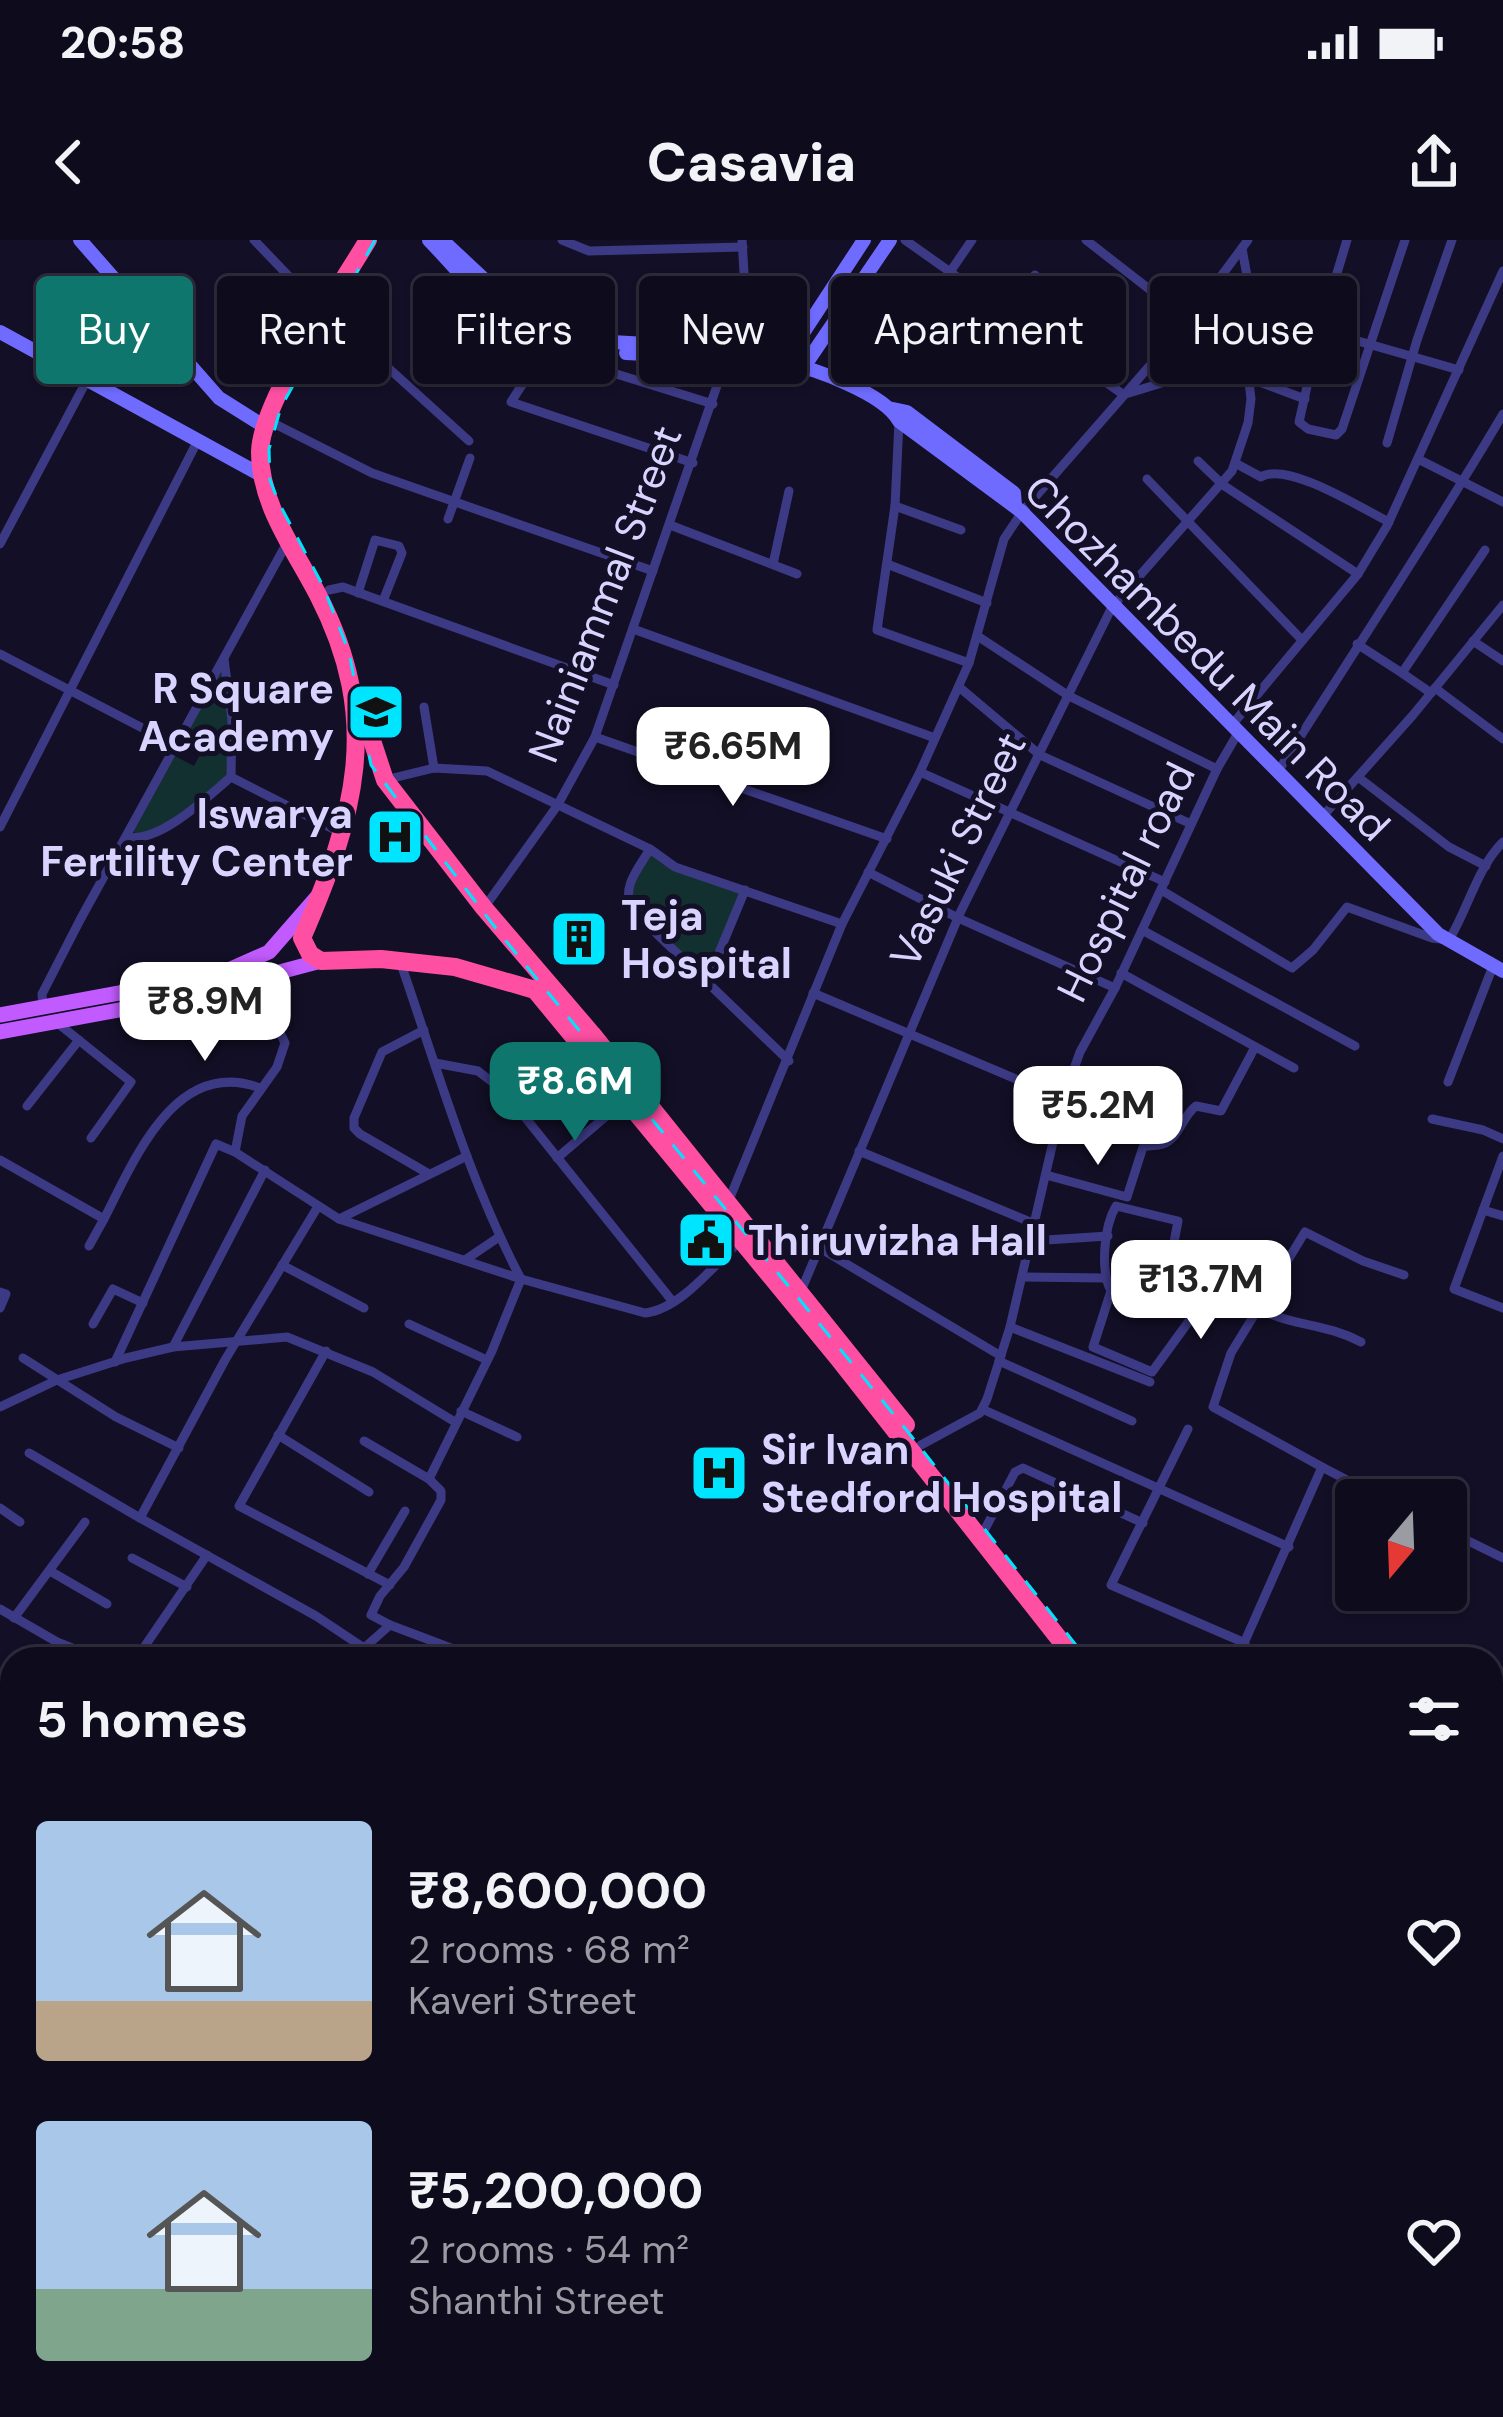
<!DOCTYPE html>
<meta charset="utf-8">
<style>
:root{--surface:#0e0b1c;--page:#1c1929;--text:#f1f3f6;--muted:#9b9ba3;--line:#2e2b3b;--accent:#0f766e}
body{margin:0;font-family:"DM Sans",sans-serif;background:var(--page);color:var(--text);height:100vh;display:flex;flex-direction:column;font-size:45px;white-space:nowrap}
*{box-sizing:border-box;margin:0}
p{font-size:39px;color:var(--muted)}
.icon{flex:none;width:66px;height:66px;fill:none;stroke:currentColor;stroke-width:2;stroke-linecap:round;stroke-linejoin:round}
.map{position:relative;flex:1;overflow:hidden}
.details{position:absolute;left:0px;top:1407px;width:1503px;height:771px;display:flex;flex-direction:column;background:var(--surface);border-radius:36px 36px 0 0;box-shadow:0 3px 9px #0004,0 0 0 3px var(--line)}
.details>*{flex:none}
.banner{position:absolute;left:36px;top:36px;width:1431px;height:108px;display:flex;gap:24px}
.needle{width:78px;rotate:199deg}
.buttons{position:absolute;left:1335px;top:1239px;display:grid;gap:24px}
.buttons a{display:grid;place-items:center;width:132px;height:132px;border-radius:12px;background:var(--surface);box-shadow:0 3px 9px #0004,0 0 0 3px var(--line);font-size:60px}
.price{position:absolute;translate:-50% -102px;padding:0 27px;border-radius:24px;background:#fff;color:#222;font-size:39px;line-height:78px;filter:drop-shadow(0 3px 6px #0008)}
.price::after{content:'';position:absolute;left:50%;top:72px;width:36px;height:27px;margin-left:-18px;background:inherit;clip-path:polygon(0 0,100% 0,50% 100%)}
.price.selected{background:var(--accent);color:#fff}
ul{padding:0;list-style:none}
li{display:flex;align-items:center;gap:36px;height:300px;padding:0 36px}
li span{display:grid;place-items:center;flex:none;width:336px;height:240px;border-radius:12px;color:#555}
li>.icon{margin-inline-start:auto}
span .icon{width:144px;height:144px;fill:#fffc;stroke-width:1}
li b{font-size:51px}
h2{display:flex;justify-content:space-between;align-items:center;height:144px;padding:0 36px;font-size:51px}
.chip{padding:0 42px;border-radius:12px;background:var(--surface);box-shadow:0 3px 9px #0004,0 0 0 3px var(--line);font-size:42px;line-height:108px}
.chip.selected{background:var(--accent);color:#fff}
.status{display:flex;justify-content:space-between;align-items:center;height:84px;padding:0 60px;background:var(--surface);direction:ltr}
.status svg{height:33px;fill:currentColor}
header{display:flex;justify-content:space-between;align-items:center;height:156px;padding:0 36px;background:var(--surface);font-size:54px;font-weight:800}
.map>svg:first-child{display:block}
.green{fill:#12302f}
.water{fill:#0c2248}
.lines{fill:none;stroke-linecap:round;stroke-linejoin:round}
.street{stroke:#3d3a85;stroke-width:9}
.secondary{stroke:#6f6bff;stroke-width:14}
.primary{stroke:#c25bff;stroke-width:15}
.highway{stroke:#ff4fa3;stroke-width:18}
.rail{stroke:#00e5ff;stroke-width:3;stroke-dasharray:18 15;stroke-linecap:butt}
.labels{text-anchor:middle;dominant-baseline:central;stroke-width:10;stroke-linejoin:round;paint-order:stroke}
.street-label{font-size:42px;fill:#d9d4ff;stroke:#130f26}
.poi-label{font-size:42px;font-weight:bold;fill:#d9d4ff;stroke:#130f26;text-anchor:start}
</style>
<div class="status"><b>20:58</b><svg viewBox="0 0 49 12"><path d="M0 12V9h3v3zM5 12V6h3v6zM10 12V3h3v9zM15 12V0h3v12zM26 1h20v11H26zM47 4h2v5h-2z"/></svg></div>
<header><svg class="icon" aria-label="back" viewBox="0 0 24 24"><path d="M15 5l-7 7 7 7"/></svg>Casavia<svg class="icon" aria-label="share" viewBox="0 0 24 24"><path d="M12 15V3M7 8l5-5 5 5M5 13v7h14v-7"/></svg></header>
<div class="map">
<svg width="1503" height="2177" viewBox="0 0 1503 2177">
<rect width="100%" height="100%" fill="#130f26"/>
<g class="green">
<path d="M223,429L230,480L227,537C201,559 171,588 137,596L134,591L175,516L194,526L201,513L182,502Z"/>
<path d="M651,613L742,652L707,737L637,671C623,649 638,633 651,613Z"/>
</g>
<polygon class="water" points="1503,1931 1503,2177 1424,2177 1424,2166 1491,2166 1491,1962"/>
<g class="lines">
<g class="street">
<polyline points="254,0 325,74"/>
<polyline points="562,0 589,11 743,7"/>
<polyline points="905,0 1124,155"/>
<polyline points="1086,0 1189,80"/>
<polyline points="1347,0 1320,89 1299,182 1308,189 1336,195 1342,189 1405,0"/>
<polyline points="950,32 972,0"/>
<polyline points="1250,70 1459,130"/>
<polyline points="1005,71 1035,35 1052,50 1026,86"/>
<polyline points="332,77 469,201"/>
<polyline points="547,106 511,162 693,223"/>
<polyline points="567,109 597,128 713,164"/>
<polyline points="1249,138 1305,159"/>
<path d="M1129,153L1246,117C1260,86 1247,40 1242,8"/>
<polyline points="899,182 895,266 877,390 969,423"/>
<polyline points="277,185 372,233 653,331"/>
<polyline points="1387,203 1417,100 1452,0"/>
<polyline points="1418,219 1503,262"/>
<polyline points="1198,221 1223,245 1358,334"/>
<path d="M1235,223L1261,237C1287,221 1361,268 1389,282"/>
<polyline points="1147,239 1301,399"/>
<polyline points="895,266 961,290"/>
<polyline points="448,279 470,218"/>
<polyline points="670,285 797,334"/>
<polyline points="0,304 131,57"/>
<polyline points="773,324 789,251"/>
<polyline points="887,324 987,363"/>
<polyline points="329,350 343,347 614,445"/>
<polyline points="358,353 375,300 399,306 402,313 383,361"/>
<polyline points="633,389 935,498"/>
<polyline points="979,397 1069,456 1217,529"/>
<polyline points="1473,401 1503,421"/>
<polyline points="1357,404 1402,433 1485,310"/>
<polyline points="0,414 177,506"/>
<polyline points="1402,433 1431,453"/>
<polyline points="959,447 1040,515 1191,584"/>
<polyline points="1435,448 1503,499"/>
<polyline points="424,467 434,528"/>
<polyline points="1231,486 1358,334 1387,286 1503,31"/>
<polyline points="595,497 887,599"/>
<polyline points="920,532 1165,642"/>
<path d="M1277,533C1353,413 1431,296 1503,174"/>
<polyline points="231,537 339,592"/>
<polyline points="1358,537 1449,607 1486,626"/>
<polyline points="385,540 434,528 487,531 650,609 675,627 842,684"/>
<polyline points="1322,577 1413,475 1503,365"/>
<polyline points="0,587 198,200"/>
<path d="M128,597C160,603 207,557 231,537L232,480L224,419"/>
<path d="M650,609C638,629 621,647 632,670L789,821"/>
<polyline points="868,632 958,678 1115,748"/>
<path d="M1161,650L1292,728L1313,710L1347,667L1432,698L1449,700C1468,669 1477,628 1503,602"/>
<polyline points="484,668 557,566 595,497 736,91 745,49 742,0"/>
<polyline points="1142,690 1355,806"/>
<polyline points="1121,733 1294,828"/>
<polyline points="707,742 745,650"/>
<polyline points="813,753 1063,859"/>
<polyline points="43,767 42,754 80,680 288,301"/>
<polyline points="55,781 131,842 91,898"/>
<polyline points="424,790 382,812 354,878 354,888 360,894 429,934"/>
<polyline points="435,823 478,831 504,851 673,1062"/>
<polyline points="1448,842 1493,726"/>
<polyline points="27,866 79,800"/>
<polyline points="1432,879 1483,890 1503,899"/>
<polyline points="859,911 1035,984"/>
<polyline points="235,912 242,876 277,827 285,803 253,737"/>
<polyline points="1503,916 1454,1049 1503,1068"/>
<polyline points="557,918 625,860"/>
<path d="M0,920L104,979C134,921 175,816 260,848"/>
<path d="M1046,935L1127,957L1143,907C1150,905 1157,906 1163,904C1178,900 1183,875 1196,866L1221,871L1255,807"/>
<polyline points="729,960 842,684 920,532 969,423 1004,299 1022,272 1181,90 1248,0"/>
<path d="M1116,966L1178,981L1166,1045L1205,1059L1152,1132L1093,1107L1111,1051C1100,1030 1104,986 1116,966Z"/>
<polyline points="317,968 225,1120 140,1278 316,1376 364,1408"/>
<polyline points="1483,970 1503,976"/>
<polyline points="339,979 467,916"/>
<polyline points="1031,1001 1108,996"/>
<polyline points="89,1006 104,979"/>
<polyline points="818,1007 1001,1116"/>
<polyline points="465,1020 499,997"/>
<polyline points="282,1025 364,1068"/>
<polyline points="1024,1037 1104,1038"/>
<polyline points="801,1051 960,673 1112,367 1232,231 1248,183 1251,159 1246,117"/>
<polyline points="0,1052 6,1054 0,1068"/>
<path d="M1259,1069C1295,1087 1325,1083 1361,1102"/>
<polyline points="93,1084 113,1049 143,1063"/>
<polyline points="409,1084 487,1120"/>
<polyline points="1010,1087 1150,1142"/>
<polyline points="173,1107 265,930"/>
<polyline points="326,1111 239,1266 390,1345"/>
<polyline points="23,1118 116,1177 179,1208"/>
<polyline points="999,1121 1132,1181"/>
<path d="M115,1122L216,904L235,912L339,979L521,1039L645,1073C681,1069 715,1024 741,1000"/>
<polyline points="0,1167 57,1140 126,1118 173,1107 287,1097 373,1132 455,1182"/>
<polyline points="982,1169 1289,1307"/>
<polyline points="461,1171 517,1197"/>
<polyline points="1188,1189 1111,1345 1245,1403"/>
<polyline points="278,1195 369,1252"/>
<polyline points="364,1201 429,1239"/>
<polyline points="921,1205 980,1173 987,1159 1010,1087 1063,859 1080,812 1115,748 1217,529 1238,493"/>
<polyline points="29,1213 140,1278"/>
<polyline points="1322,1227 1213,1167 1231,1113 1305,992 1363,1021 1404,1035"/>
<polyline points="0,1268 20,1282"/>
<polyline points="985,1289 1015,1232 1023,1228 1143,1283"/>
<polyline points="1446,1290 1503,1318"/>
<polyline points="132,1318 187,1347"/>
<polyline points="50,1331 107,1364"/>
<polyline points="368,1334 405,1271"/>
<polyline points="0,1369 57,1402 100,1419"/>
<polyline points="14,1378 85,1282"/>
<polyline points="390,1385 480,1419"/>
<polyline points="48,1419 57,1402"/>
<polyline points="136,1419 207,1315"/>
<path d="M358,1419L364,1408L390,1385L371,1375L380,1356L404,1327L441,1260V1251L429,1239L492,1111L521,1039C468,938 437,828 400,721"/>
<polyline points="670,1419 672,1410"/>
<polyline points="1237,1419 1322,1227 1385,1260"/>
<polyline points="0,1516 12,1490"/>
<polyline points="0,1570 3,1576 0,1587"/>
<polyline points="0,1605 12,1609"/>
<polyline points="0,1889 12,1893"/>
<polyline points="0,1966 12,1928"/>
<polyline points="0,1992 12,1996"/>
<polyline points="0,2079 8,2053"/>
<polyline points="0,2090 12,2093"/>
<polyline points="265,2166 294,2177"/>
<polyline points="452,2166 473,2177"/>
<polyline points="956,2166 980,2177"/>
<polyline points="1173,2166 1194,2177"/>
<polyline points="21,2177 24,2166"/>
<polyline points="86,2177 91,2166"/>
<polyline points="212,2177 228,2166"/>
<polyline points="482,2177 486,2166"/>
<polyline points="653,2177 658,2166"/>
<polyline points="737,2177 742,2166"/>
<polyline points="823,2177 828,2166"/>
<polyline points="889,2177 893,2166"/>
<polyline points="1031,2177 1036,2166"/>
<polyline points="1090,2177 1091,2174"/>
</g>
<g class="secondary">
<polyline points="80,0 219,158 265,187"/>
<path d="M429,0C467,39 512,102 568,109"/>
<path d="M442,0L532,84L559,99L717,108C736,119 761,117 782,122C813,128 884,153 899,181L1022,272L1438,694L1503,731"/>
<polyline points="0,92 263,236"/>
<polyline points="626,113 718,118 727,113"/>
<polyline points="784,122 864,0"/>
<polyline points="803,128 890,0"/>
<polyline points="893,169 907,172 1014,253 1015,266"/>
<polyline points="1298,2177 1308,2166"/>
</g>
<g class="primary">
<polyline points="0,775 217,735 269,712 317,657"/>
<polyline points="0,792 178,759 321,721"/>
</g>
<g class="highway">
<path d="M368,0C340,47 261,161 260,212C260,265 295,310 318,355C383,481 355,576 302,698L310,714L321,721L381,719L455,727L535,750L838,1118L1075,1419"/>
<polyline points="364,476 385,540 484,668 592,794 906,1185"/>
<polyline points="1366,2166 1370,2177"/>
</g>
<g class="rail">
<polyline points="375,0 281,167 269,209 270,240 279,263 323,346 349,412 371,525 501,695 908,1192 1087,1419"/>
<polyline points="1375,2166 1379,2177"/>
</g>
</g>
<defs>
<symbol id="university-square" viewBox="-11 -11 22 22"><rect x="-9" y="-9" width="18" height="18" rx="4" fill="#00e5ff" stroke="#130f26"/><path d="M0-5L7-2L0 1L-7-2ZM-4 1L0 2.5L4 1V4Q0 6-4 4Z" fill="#111"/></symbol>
<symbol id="hospital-square" viewBox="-11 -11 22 22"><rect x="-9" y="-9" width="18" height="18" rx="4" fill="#00e5ff" stroke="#130f26"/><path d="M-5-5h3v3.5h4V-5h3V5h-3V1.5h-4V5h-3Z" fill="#111"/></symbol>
<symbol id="building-square" viewBox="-11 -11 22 22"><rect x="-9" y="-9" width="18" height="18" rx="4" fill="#00e5ff" stroke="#130f26"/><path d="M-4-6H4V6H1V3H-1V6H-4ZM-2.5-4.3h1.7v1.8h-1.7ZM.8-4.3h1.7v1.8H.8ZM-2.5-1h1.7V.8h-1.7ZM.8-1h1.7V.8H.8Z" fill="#111"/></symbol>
<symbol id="civic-square" viewBox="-11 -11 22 22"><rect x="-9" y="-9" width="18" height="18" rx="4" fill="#00e5ff" stroke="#130f26"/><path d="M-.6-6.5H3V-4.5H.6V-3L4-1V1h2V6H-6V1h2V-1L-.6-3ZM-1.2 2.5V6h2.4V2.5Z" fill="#111"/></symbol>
</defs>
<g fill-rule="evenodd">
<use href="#university-square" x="343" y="439" width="66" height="66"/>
<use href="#hospital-square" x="362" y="564" width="66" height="66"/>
<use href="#building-square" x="546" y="666" width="66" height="66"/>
<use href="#civic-square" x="673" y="967" width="66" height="66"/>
<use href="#hospital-square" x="686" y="1200" width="66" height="66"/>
</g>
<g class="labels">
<g class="street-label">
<text transform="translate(605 354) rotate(-69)">Nainiammal Street</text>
<text transform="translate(1207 418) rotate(45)">Chozhambedu Main Road</text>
<text transform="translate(958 610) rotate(-64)">Vasuki Street</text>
<text transform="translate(1126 642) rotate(-64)">Hospital road</text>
</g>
<g class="poi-label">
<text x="334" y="448" text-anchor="end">R Square<tspan x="334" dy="48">Academy</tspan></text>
<text x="353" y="573" text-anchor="end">Iswarya<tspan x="353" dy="48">Fertility Center</tspan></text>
<text x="621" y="675">Teja<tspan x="621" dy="48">Hospital</tspan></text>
<text x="748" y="1000">Thiruvizha Hall</text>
<text x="761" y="1209">Sir Ivan<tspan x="761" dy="48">Stedford Hospital</tspan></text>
</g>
</g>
</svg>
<div class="buttons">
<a><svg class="needle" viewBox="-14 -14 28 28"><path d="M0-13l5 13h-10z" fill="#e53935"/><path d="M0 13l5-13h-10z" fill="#9b9ba3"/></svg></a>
</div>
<b class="price" style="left:733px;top:569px">₹6.65M</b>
<b class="price" style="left:205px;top:824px">₹8.9M</b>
<b class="price selected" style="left:575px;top:904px">₹8.6M</b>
<b class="price" style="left:1098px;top:928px">₹5.2M</b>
<b class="price" style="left:1201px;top:1102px">₹13.7M</b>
<div class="banner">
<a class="chip selected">Buy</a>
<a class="chip">Rent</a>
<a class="chip">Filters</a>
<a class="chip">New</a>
<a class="chip">Apartment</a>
<a class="chip">House</a>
</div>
<section class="details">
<h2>5 homes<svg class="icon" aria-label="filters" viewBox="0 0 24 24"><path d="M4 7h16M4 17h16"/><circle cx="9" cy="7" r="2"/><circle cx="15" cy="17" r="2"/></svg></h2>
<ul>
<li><span style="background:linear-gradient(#a9c7e8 75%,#b9a48a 0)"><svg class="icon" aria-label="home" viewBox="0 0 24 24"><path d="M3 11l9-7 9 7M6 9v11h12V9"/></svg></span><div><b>₹8,600,000</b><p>2 rooms · 68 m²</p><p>Kaveri Street</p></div><svg class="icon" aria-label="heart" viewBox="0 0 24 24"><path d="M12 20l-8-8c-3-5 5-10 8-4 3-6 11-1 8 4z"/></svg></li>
<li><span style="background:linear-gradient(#a9c7e8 70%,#7fa58c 0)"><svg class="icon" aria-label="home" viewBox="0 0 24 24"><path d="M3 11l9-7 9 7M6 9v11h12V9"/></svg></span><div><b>₹5,200,000</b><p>2 rooms · 54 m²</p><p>Shanthi Street</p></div><svg class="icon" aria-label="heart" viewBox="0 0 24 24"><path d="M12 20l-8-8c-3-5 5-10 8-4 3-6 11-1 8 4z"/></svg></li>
</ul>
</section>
</div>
